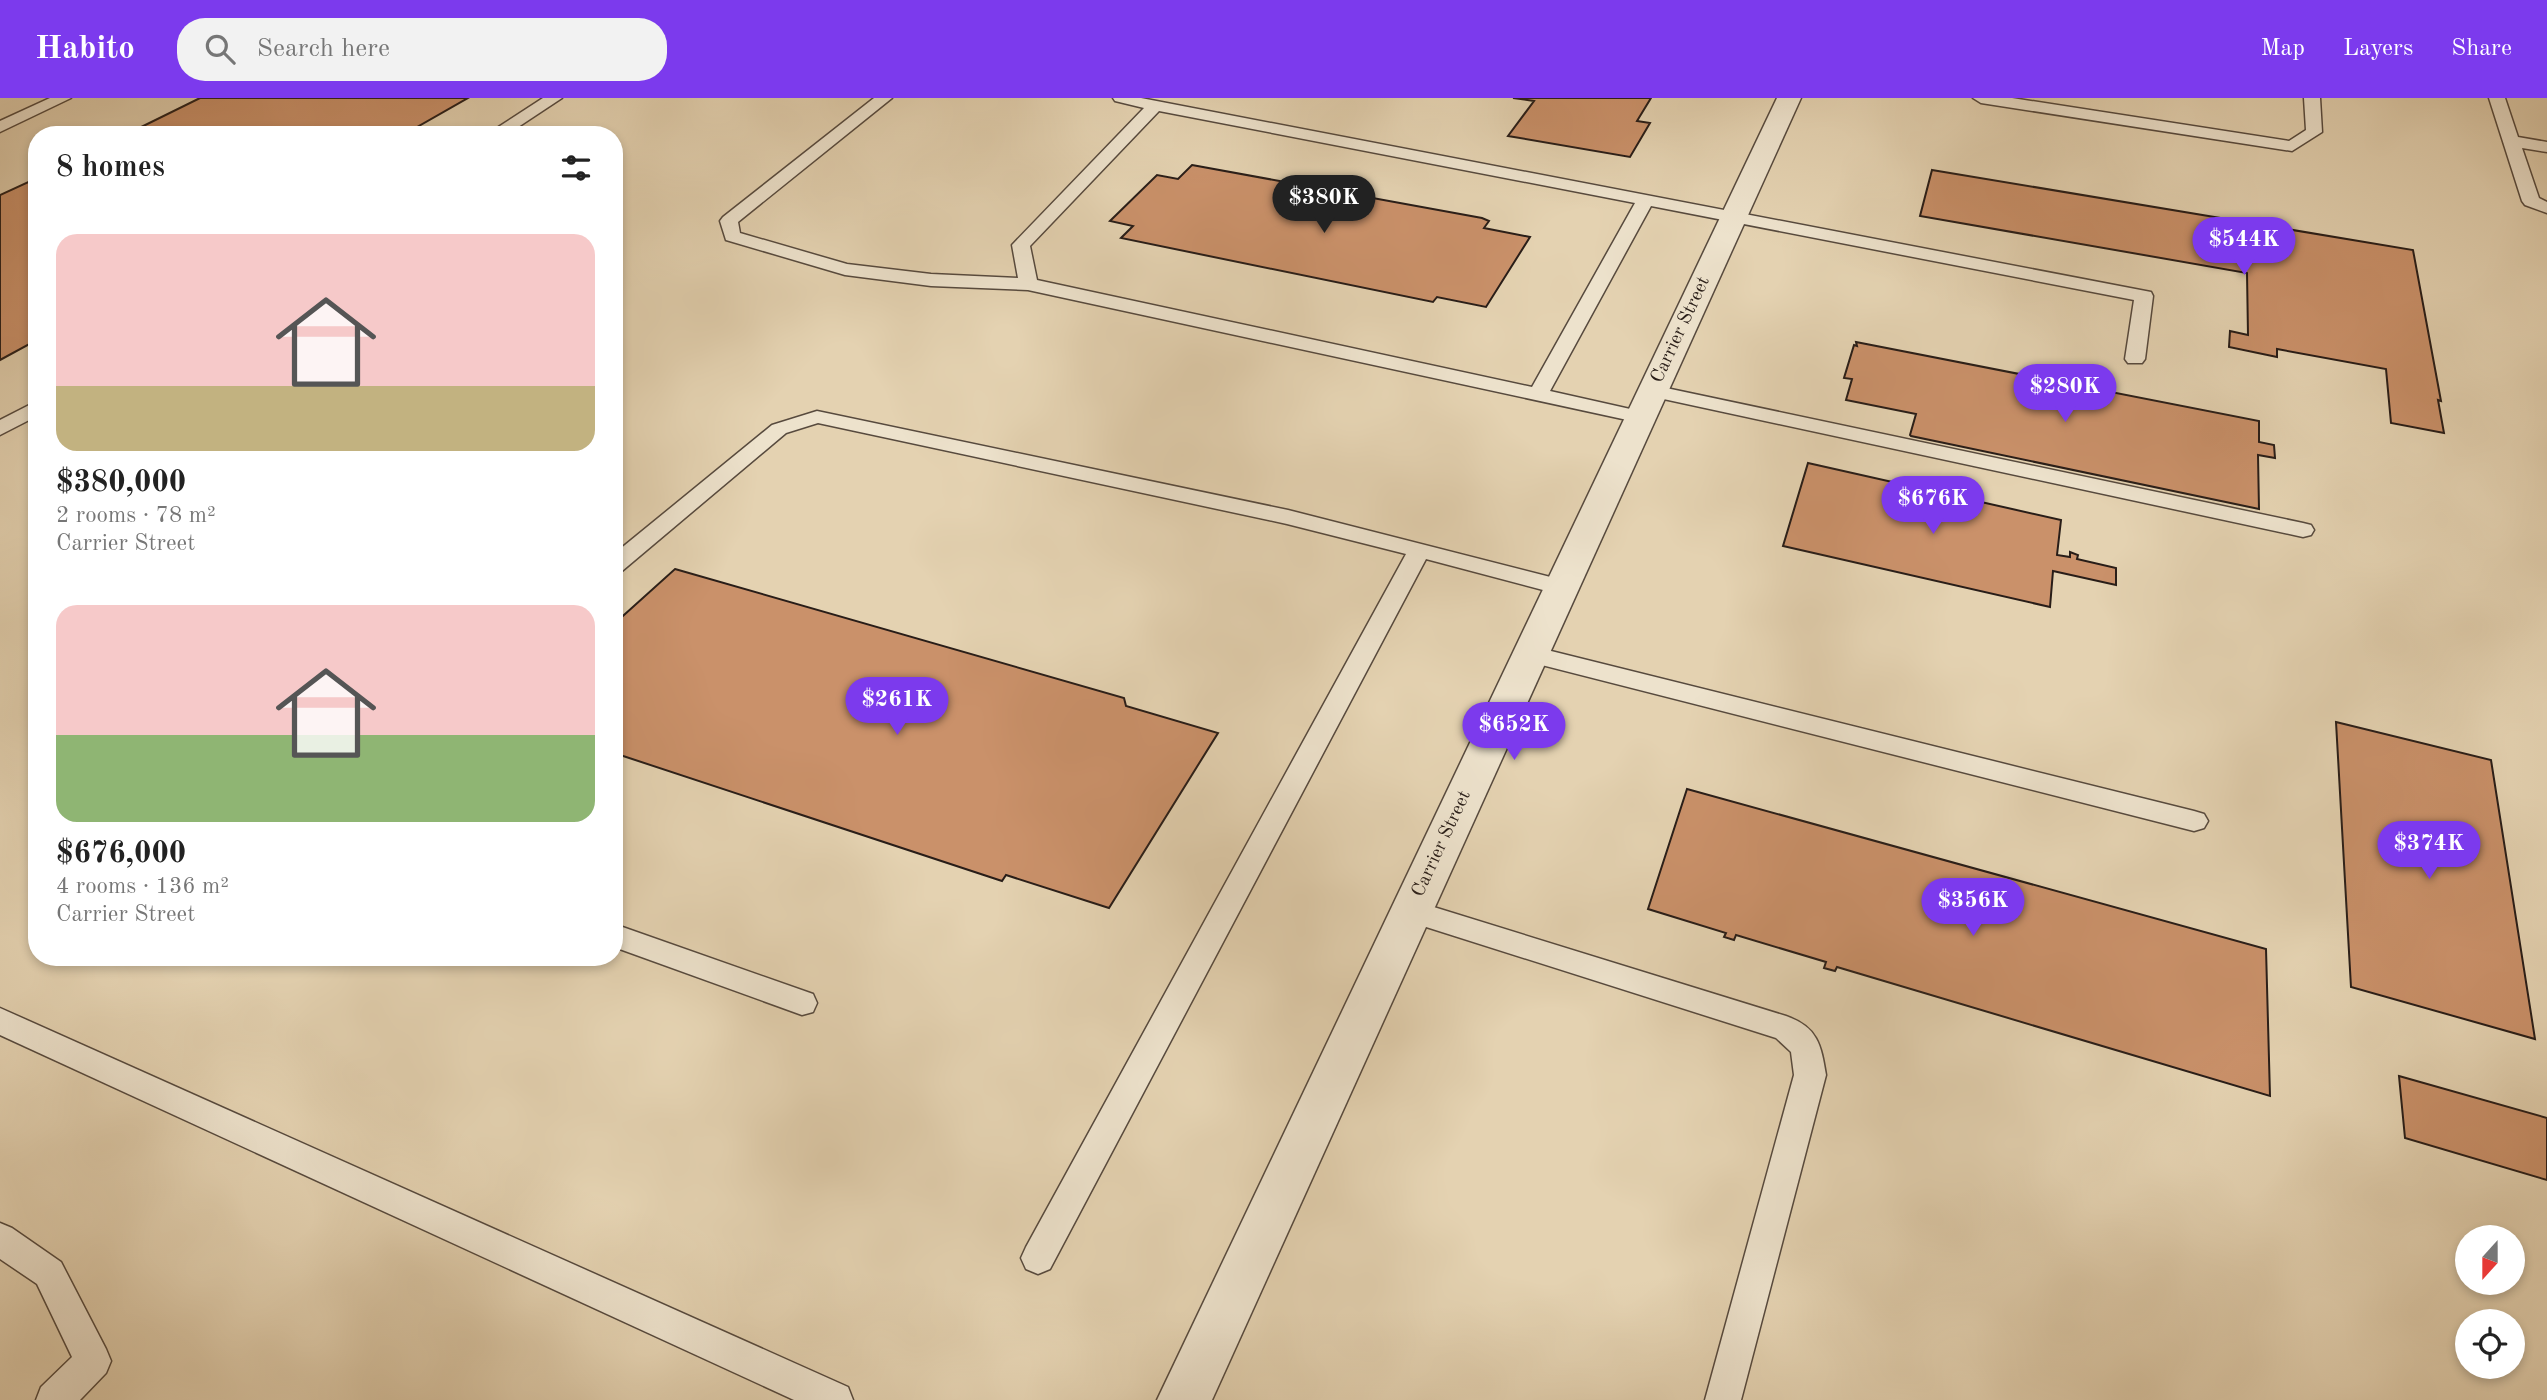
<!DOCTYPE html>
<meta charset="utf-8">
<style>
:root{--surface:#fff;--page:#f2f2f2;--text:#222;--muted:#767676;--accent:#7c3aed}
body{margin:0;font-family:"Old Standard TT",serif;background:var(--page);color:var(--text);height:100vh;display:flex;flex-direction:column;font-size:26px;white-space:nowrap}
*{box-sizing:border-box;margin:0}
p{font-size:23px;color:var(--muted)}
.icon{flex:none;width:38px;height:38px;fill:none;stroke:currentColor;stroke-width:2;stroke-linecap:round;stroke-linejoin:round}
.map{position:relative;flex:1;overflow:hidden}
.sheet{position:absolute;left:28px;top:28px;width:595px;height:840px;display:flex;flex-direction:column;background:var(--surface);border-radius:28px;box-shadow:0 4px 10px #0003}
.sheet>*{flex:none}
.needle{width:46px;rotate:201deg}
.fabs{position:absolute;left:2455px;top:1127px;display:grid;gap:14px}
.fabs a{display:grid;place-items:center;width:70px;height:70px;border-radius:50%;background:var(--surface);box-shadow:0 4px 10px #0003;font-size:35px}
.price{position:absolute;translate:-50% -60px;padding:0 16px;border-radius:24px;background:var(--accent);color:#fff;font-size:23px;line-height:46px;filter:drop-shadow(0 2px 4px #0008)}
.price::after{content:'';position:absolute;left:50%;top:42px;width:21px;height:16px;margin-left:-10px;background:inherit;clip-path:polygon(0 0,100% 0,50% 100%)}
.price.selected{background:#222;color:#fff}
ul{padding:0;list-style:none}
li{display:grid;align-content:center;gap:14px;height:371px;padding:0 28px}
li span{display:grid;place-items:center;height:217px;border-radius:21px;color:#555}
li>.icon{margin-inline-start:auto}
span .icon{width:126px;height:126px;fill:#fffc;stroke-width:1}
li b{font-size:30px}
h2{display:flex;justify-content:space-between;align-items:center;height:84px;padding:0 28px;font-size:30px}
header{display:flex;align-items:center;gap:42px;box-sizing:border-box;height:98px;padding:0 35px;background:var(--accent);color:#fff}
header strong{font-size:33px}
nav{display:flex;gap:38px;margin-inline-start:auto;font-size:24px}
.search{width:490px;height:63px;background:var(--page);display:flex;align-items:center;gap:18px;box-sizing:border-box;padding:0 24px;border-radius:28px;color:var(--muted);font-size:26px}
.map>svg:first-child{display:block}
.building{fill:#ca916a;stroke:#281d18;stroke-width:2}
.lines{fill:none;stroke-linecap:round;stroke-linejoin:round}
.service-casing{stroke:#574a3e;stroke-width:3}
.minor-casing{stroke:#574a3e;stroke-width:3}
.service{fill:#ede2cc;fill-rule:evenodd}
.minor{fill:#ede2cc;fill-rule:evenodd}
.labels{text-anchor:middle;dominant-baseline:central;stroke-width:5;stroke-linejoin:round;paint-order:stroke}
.street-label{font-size:19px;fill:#281d18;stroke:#ede2cc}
</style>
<header>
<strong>Habito</strong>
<div class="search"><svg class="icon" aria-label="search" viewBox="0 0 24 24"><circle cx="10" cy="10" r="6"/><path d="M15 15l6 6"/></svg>Search here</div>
<nav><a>Map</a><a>Layers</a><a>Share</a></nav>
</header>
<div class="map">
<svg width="2547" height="1302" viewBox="0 0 2547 1302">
<rect width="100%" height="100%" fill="#e4d2b1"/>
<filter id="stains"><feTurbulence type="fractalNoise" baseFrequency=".00286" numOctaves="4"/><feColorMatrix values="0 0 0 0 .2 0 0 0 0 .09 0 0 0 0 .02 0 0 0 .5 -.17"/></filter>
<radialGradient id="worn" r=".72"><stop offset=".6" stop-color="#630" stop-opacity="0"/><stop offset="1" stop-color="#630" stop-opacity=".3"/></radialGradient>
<g class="building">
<polygon points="200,0 468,0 403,37 125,37"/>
<polygon points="1513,0 1651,0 1637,23 1650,25 1630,59 1508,38 1534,3"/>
<polygon points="1192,67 1482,120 1489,123 1484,130 1530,139 1486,209 1437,199 1433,204 1121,140 1133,128 1110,123 1157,77 1178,81"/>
<polygon points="1932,72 2413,152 2441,303 2438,302 2444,335 2391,325 2386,271 2277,251 2277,259 2229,249 2230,233 2248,237 2247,175 1920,118"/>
<polygon points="37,80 37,242 0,262 0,97"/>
<polygon points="1856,244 2259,323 2259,344 2274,347 2275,360 2258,357 2259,411 1911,338 1910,337 1916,316 1846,302 1852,281 1844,280 1854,247 1857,248"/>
<polygon points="1808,365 2061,422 2057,457 2070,459 2070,454 2078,457 2077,461 2116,470 2116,487 2053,473 2050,509 1783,448"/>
<polygon points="675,471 1124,600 1126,608 1218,635 1109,810 1006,777 1002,783 614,655 614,526"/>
<polygon points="2336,624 2491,662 2535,941 2351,889"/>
<polygon points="1687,691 2266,851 2270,998 1837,869 1835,873 1824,870 1826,864 1736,837 1734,842 1724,839 1726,835 1648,811"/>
<polygon points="2399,978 2547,1020 2547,1082 2405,1040"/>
</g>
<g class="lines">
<defs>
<g id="service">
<polygon points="50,0 71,0 0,34 0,23"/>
<polygon points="543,0 562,0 506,37 486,37"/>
<path d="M874,0H892L738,124L740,135L847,166L931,176L1018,180L1012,147L1144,10L1115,3L1113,0H1141L2151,194L2153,198L2145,261L2142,265H2128L2125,261L2134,202L1651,108L1550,293L1648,315L1651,319L1648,323L1641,325L1028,192L931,188L845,177L726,142L720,123L723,119ZM1159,13L1635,105L1532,289L1037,182L1030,148Z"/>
<polygon points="1973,0 2012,0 2289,43 2306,32 2304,0 2320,0 2322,34 2292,53 1981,5"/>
<polygon points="2489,0 2505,0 2518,39 2547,44 2547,54 2522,50 2539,100 2547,104 2547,115 2525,107 2522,103"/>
<polygon points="1652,287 2303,425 2311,427 2314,432 2311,437 2303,439 1645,297 1642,293 1645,289"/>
<polygon points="37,303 37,318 0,337 0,322"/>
<polygon points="817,313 1288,412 1570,484 1574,489 1570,494 1562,497 1426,461 1050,1171 1038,1176 1026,1171 1021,1160 1026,1149 1406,456 1287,426 818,325 786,335 622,473 614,475 614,456 772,327"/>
<polygon points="1531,548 2194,713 2204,716 2208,723 2204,730 2194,733 1522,562 1519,556 1522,550"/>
<path d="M1411,802L1786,918C1818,929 1821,947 1826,977L1741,1302H1705L1794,977L1791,954L1776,940L1401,821L1397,813L1401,805Z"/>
<polygon points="614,826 813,896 817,905 813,914 802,917 614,849"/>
<polygon points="0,910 848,1289 853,1302 794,1302 0,937"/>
<polygon points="0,1125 12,1130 61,1164 106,1251 111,1263 106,1275 80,1302 36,1302 41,1289 72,1259 37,1186 0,1161"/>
</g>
<polygon id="minor" points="1777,0 1801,0 1212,1302 1157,1302"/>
</defs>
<use href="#service" class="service-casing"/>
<use href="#minor" class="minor-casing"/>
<use href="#service" class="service"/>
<use href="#minor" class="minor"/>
</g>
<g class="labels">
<g class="street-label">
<text transform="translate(1681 232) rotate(-65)">Carrier Street</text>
<text transform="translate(1442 746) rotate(-65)">Carrier Street</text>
</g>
</g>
<rect width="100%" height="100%" filter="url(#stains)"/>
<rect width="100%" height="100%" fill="url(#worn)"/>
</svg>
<div class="fabs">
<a><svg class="needle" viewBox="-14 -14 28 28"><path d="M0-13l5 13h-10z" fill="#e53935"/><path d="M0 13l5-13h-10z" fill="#767676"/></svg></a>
<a><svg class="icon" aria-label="locate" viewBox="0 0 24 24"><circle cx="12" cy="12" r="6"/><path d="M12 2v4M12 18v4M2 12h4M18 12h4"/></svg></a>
</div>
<b class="price selected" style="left:1324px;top:137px">$380K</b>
<b class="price" style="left:2244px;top:179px">$544K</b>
<b class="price" style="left:2065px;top:326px">$280K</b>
<b class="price" style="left:1933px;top:438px">$676K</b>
<b class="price" style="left:897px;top:639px">$261K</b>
<b class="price" style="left:1514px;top:664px">$652K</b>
<b class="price" style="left:2429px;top:783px">$374K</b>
<b class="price" style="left:1973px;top:840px">$356K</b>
<section class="sheet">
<h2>8 homes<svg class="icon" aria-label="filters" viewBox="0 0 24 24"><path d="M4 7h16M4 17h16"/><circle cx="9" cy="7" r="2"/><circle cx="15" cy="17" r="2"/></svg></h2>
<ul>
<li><span style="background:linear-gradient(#f6c9c9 70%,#c2b280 0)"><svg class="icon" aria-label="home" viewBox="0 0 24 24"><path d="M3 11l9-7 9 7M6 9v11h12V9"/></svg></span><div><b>$380,000</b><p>2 rooms · 78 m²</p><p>Carrier Street</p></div></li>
<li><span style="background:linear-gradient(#f6c9c9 60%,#8fb573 0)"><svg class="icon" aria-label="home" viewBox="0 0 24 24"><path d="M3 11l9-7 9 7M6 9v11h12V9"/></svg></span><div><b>$676,000</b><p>4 rooms · 136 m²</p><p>Carrier Street</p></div></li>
</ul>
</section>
</div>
